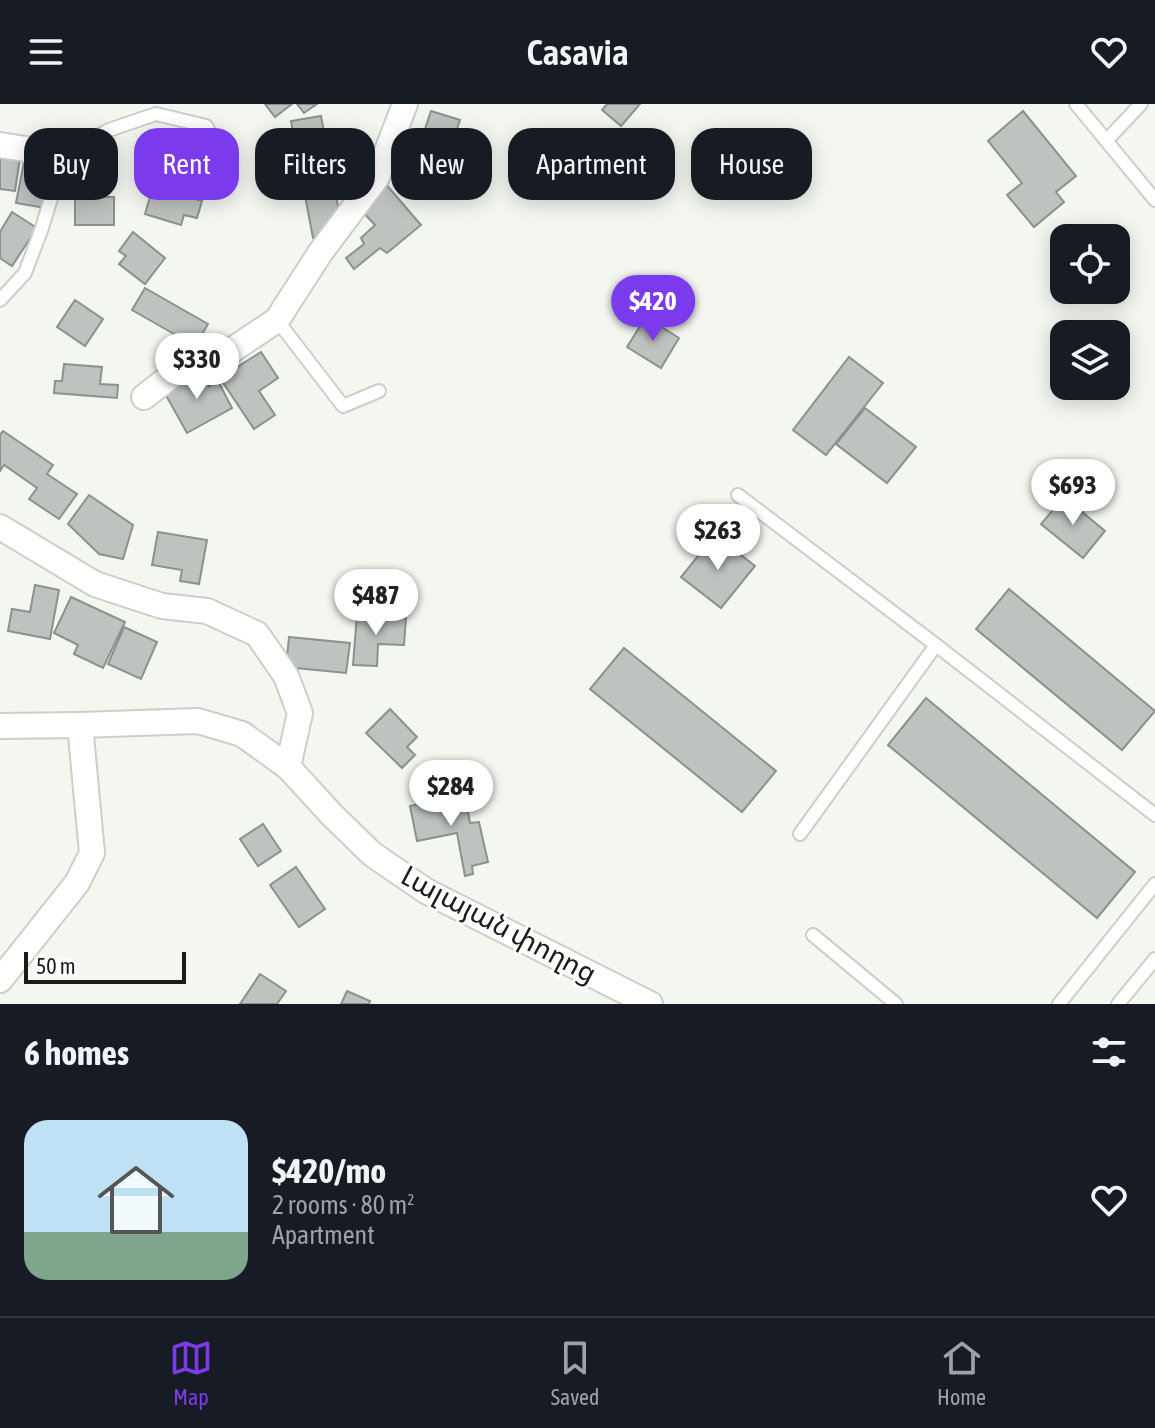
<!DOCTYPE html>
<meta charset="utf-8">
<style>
:root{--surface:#171b24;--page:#242831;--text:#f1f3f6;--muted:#9ea1a6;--line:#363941;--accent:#7c3aed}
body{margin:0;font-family:"Asap Condensed","Noto Sans Armenian",sans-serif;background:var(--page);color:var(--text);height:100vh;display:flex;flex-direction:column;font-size:30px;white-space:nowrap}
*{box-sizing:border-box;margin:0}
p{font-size:26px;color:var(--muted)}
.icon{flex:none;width:44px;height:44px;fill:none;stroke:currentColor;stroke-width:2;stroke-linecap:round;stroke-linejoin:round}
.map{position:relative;height:900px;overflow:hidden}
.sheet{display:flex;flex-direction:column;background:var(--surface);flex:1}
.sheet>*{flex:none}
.guide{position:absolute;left:24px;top:24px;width:1108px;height:72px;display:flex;gap:16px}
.fabs{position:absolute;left:1050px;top:120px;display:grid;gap:16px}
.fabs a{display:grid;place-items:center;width:80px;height:80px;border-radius:16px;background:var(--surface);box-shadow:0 4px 20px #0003;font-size:40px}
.scale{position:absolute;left:24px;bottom:20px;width:162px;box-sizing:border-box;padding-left:8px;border:4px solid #1b1c1a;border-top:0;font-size:22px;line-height:28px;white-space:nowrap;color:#1b1c1a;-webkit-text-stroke:6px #fff;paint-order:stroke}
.price{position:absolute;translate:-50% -68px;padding:0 18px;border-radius:28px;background:#fff;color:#222;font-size:26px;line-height:52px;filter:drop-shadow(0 2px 4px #0008)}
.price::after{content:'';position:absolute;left:50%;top:48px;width:24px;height:18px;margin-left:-12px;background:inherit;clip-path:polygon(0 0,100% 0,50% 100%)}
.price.current{background:var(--accent);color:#fff}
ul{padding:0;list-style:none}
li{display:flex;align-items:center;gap:24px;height:200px;padding:0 24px}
li span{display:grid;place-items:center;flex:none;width:224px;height:160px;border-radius:24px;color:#555}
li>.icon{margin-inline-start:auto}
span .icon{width:96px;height:96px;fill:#fffc;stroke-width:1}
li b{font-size:34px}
h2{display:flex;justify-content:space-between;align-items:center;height:96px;padding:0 24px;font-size:34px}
.pill{padding:0 28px;border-radius:24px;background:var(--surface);box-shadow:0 4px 20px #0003;font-size:28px;line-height:72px}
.pill.current{background:var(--accent);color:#fff}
header{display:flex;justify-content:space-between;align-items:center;height:104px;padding:0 24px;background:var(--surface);font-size:36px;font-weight:600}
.tab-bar{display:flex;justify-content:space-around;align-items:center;height:112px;border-top:2px solid var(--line);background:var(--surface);font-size:22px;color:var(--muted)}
.tab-bar a{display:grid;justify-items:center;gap:4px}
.tab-bar .current{color:var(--accent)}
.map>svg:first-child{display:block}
.building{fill:#bdc3be;stroke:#8b928d;stroke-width:2}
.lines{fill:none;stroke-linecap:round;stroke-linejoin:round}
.service-casing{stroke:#cbcfc8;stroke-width:16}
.minor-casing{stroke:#cbcfc8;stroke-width:28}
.service{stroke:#fff;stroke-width:12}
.minor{stroke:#fff;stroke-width:24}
.labels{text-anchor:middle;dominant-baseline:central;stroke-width:6;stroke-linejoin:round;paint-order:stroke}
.street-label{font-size:28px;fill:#1b1c1a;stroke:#fff}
</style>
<header><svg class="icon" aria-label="menu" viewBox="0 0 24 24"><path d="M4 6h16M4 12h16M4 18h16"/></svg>Casavia<svg class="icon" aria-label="heart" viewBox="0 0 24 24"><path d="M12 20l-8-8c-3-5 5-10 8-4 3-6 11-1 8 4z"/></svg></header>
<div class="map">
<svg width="1155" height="900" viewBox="0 0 1155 900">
<rect width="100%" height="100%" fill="#f3f7f0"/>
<g class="building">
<polygon points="265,0 292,0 275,13"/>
<polygon points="297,0 317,0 304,9"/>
<polygon points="607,0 640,0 621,22 602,6"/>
<polygon points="431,7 460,16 445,60 438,61 428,90 406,82"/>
<polygon points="1023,7 1076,72 1056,88 1064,98 1034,123 1007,91 1022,79 988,37"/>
<polygon points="321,12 341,118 313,134 291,17"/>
<polygon points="0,44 21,47 15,87 0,85"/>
<polygon points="26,48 56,54 46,104 16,99"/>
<polygon points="384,78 421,121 387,149 380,144 354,165 346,154 364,140 361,134 375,121 360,105"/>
<polygon points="153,83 202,97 197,114 184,111 181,121 145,110"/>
<rect x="75" y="93" width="39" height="28"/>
<polygon points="12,108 37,124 12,162 0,154 0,128"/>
<polygon points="133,128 165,154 145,180 119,160 126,152 119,147"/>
<polygon points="145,184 208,220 195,242 132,206"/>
<polygon points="75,196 103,215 85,242 57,223"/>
<polygon points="646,213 679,234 661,264 627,243"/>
<polygon points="261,248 278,274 259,287 275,311 254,325 220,274"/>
<polygon points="849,253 883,279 826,351 793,326"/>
<polygon points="64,260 102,263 100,280 118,281 117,294 54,289 55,277 62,277"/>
<polygon points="201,266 209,282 218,277 232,304 187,329 163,286"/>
<polygon points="865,304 916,343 887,379 836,340"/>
<polygon points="3,327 53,361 47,370 77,390 59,415 29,395 37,384 4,361 0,367 0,331"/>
<polygon points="89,391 133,421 123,455 99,450 68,420"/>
<polygon points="1064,393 1105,427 1083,454 1041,420"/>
<polygon points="158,428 207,436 199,480 180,477 182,466 152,461"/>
<polygon points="715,431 755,462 721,504 681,473"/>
<polygon points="35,481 59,486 50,535 8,527 12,505 30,508"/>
<polygon points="1009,485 1155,607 1122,646 976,525"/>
<polygon points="71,493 125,518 103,564 74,550 78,541 54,529"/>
<polygon points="357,510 406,514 404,541 378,540 377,562 353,561"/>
<polygon points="124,523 157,538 141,575 108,560"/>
<polygon points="289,533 350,539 346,569 286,563"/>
<polygon points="624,544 776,667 742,708 590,585"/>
<polygon points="926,594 1135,768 1097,814 888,641"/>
<polygon points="390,605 417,633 407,643 415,651 402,664 366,629"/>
<polygon points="465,691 470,719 479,718 488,758 472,762 473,770 465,772 457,729 417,737 410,702"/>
<polygon points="263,720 281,747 258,762 240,735"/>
<polygon points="296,763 325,805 299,823 270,781"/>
<polygon points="260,870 286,887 277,900 240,900"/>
<polygon points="347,887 370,897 369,900 341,900"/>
</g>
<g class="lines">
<defs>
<g id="service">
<polyline points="1076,0 1155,96"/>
<polyline points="1107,36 1141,0"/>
<polyline points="0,196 25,169 42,124 64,51 109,26 156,10 206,22 226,56"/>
<polyline points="277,216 343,302 379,287"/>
<polyline points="738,391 936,541 1155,711"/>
<polyline points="800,730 936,541"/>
<polyline points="813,831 896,900"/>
<polyline points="1059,900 1155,780"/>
<polyline points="1118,900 1155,855"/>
</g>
<g id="minor">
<polyline points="0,41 64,51"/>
<polyline points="144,293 194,254 226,250 277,216 320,149 377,73 405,0"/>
<polyline points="0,423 95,480 162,502 207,507 257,530 286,572 300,609 288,663"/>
<polyline points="0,622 80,621 198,617 242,630 288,663 331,710 372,750 426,787 650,900"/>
<polyline points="0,876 77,779 92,749 80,621"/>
</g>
</defs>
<use href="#service" class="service-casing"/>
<use href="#minor" class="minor-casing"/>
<use href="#service" class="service"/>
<use href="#minor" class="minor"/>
</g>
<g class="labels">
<g class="street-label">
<text transform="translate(499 820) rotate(28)">Լալայան փողոց</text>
</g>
</g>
</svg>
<div class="fabs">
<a><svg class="icon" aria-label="locate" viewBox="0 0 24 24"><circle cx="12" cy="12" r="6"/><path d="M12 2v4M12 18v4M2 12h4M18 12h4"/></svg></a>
<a><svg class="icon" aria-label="layers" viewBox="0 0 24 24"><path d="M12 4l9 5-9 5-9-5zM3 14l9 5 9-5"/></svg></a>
</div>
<div class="scale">50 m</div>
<b class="price current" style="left:653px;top:239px">$420</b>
<b class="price" style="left:197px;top:297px">$330</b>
<b class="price" style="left:1073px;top:423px">$693</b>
<b class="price" style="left:718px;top:468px">$263</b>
<b class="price" style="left:376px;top:533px">$487</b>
<b class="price" style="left:451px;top:724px">$284</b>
<div class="guide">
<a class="pill">Buy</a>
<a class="pill current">Rent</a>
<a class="pill">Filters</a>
<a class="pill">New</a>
<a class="pill">Apartment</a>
<a class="pill">House</a>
</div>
</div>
<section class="sheet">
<h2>6 homes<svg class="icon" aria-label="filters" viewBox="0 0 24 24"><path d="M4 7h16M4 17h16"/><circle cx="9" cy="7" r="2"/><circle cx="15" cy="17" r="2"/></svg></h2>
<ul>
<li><span style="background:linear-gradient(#bfe0f5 70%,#7fa58c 0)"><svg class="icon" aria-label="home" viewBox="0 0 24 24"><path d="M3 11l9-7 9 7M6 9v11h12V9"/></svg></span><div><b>$420/mo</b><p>2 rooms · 80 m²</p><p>Apartment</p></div><svg class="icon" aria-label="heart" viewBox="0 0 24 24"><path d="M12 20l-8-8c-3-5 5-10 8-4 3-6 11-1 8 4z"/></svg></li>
</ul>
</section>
<nav class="tab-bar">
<a class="current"><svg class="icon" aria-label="map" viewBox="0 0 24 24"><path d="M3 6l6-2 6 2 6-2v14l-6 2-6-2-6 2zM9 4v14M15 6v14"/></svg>Map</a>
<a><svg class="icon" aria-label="saved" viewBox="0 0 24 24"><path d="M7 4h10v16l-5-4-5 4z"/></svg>Saved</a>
<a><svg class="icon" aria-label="home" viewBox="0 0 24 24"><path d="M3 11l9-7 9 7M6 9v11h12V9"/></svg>Home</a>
</nav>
